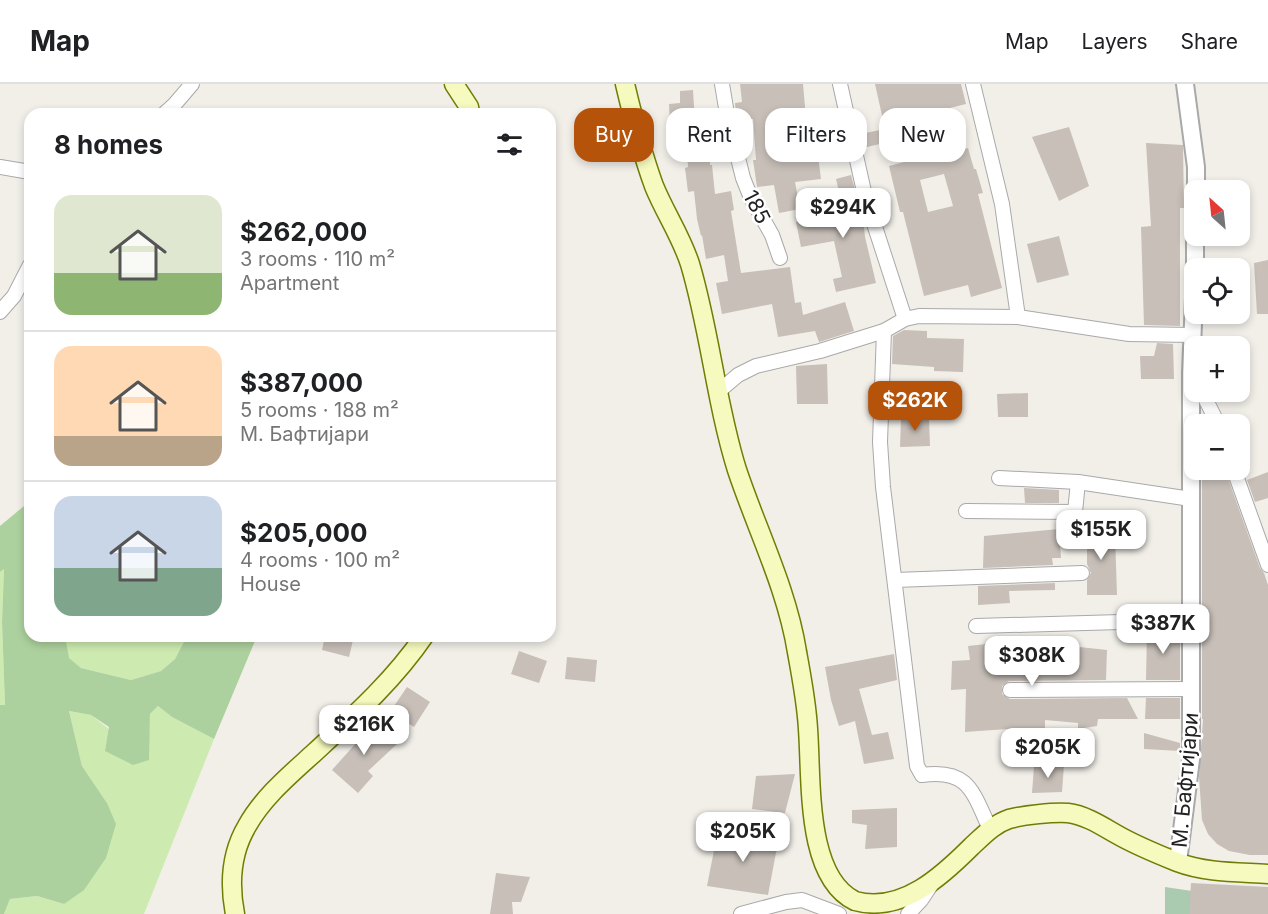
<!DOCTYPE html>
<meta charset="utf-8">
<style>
:root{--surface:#fff;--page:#f6f6f6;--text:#202124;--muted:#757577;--line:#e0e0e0;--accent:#b45309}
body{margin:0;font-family:Inter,sans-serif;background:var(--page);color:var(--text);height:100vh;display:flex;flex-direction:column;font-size:22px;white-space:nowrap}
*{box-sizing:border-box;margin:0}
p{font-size:20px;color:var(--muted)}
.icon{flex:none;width:33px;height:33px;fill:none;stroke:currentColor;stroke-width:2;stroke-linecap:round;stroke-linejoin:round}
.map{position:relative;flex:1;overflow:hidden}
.sheet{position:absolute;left:24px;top:24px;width:532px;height:534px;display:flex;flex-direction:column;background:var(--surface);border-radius:18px;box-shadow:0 3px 9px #0003}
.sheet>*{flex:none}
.top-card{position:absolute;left:574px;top:24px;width:570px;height:54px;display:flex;gap:12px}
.needle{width:39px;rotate:333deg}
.buttons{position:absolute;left:1184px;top:96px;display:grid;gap:12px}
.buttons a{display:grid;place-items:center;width:66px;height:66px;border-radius:12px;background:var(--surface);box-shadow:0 3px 9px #0003;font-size:30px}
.price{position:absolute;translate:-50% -51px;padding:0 14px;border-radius:12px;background:#fff;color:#222;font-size:20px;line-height:39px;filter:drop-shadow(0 2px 3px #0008)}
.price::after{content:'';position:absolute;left:50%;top:36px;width:18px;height:14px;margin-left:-9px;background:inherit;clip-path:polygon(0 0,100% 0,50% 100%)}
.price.on{background:var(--accent);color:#fff}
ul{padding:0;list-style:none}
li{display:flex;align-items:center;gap:18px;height:150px;padding:0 30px}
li+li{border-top:2px solid var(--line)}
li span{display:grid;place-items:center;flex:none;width:168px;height:120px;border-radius:18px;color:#555}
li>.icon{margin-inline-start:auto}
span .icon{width:72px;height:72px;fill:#fffc;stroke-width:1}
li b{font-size:26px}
h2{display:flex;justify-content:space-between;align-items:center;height:72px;padding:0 30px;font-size:26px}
.tag{padding:0 21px;border-radius:18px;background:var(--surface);box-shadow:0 3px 9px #0003;font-size:21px;line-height:54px}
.tag.on{background:var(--accent);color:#fff}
header{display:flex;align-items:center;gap:36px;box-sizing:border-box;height:84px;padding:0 30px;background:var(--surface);border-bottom:2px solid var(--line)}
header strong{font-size:28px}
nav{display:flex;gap:33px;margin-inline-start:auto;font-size:21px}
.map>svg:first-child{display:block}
.grass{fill:#cdebb0}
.forest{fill:#add19e}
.cemetery{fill:#aacbaf}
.building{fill:#c7bfb8;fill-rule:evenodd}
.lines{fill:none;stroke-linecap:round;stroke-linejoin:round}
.minor-casing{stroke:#a9a9a9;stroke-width:16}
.tertiary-casing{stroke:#a9a9a9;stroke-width:20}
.secondary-casing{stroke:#707d05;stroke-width:21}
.minor{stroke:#fff;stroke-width:14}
.tertiary{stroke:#fff;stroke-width:16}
.secondary{stroke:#f7fabf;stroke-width:18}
.labels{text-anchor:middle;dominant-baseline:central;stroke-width:5;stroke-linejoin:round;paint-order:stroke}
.street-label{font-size:21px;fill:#222;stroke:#fff}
</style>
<header>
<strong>Map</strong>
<nav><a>Map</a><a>Layers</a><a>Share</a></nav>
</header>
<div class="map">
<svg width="1268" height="830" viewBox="0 0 1268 830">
<rect width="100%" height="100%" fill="#f2efe9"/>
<g class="grass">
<polygon points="4,484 2,538 5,621 0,621 0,488"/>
<polygon points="65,552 187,552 175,575 161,587 131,596 81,584 68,574"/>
<polygon points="158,622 172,633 214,655 144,830 4,830 10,815 37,812 64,820 107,719 82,682 69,627 91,631 148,676 150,630"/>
</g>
<polygon class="forest" points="30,417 30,552 65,552 69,574 81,584 131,596 161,587 175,575 187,552 257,552 214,655 172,633 158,622 150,630 149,676 133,681 105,667 109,643 91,631 69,627 82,682 107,719 116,740 106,774 84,806 64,820 37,812 10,815 4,830 0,830 0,621 5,621 2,538 4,485 0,488 0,442"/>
<polygon class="cemetery" points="1165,803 1192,807 1268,830 1165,830"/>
<g class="building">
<polygon points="740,0 803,0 806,34 835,31 837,49 842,49 846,69 818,72 821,95 795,98 800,125 779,129 774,101 757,103 753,76 756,76 753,35 738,36 736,30 735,19 742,18"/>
<path d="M875,0H961L966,20L950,24L964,65L968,64L974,85H976L983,109L978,110L1002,204L971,213L968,201L924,212L903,128H900L889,82L919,74L916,61L885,64L884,59L863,64L860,50L885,45ZM944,90L953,122L928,128L920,96Z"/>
<polygon points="693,6 695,39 670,41 669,20 680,19 680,7"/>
<polygon points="703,43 703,50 709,50 710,81 712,81 715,110 731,107 734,126 731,127 741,189 790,183 795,219 801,218 803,231 845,218 854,247 819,258 815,247 778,253 772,220 722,230 716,199 728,197 724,171 706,175 702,151 701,152 697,135 694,107 688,108 685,84 688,83 686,44"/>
<polygon points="1069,43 1089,102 1059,117 1032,53"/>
<polygon points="1146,59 1183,61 1184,124 1180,124 1180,242 1144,241 1141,143 1151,142"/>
<polygon points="851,91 863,134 865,153 876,199 836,208 833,195 842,193 834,157 801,163 796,138 844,129 836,95"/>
<polygon points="1059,152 1069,191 1037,199 1027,160"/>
<polygon points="1268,176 1268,230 1257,230 1254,179"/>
<polygon points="904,246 927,247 927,254 964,255 963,288 934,287 934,283 892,280 893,252"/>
<polygon points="1157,259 1173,260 1174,295 1141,295 1140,272 1154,272"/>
<polygon points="827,280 828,320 797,320 796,282"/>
<polygon points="1028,309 1028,333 998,333 997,310"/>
<polygon points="956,315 956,332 929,334 929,316"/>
<polygon points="901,334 929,334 930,362 900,363"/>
<polygon points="1202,386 1225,386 1260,484 1264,489 1268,501 1268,771 1250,771 1229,767 1217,760 1208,750 1202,736 1199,693 1203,635 1202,635"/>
<polygon points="1268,388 1268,414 1255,418 1247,396"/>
<polygon points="1024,404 1059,406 1059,419 1025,419"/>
<polygon points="1110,440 1110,451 1115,451 1117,511 1087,511 1087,496 1091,489 1087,480 1087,442"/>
<polygon points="1059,445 1061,474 1052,474 1053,481 983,484 984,452"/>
<polygon points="1055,499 1055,506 1009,507 1010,519 978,521 978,502"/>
<polygon points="1180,545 1180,596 1146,596 1147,546"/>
<polygon points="325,552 354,552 349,573 322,566"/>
<polygon points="996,559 996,564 1038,564 1061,561 1107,566 1106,596 1009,597 1002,602 1002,610 1010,615 1127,614 1138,635 1098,635 1097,642 1078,645 1078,639 1045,636 1045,645 1020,644 965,648 966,605 951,606 952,577 970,576 968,562"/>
<polygon points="519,567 547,577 539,599 511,590"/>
<polygon points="894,570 897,596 859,605 872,651 888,648 894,675 864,680 855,637 839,642 831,616 825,583"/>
<polygon points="567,573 597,576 595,598 565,595"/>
<polygon points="407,603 430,618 414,643 390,628"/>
<polygon points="1146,614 1180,614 1180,635 1145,635"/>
<polygon points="374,636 397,660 368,687 373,692 358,709 332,686 357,658 354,655"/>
<polygon points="1144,649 1180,659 1180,667 1144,665"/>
<polygon points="1064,681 1062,708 1032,709 1034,682"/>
<polygon points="795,690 785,729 752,725 756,692"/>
<polygon points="897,724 897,763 865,765 867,741 852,739 852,726"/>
<polygon points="717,751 779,753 768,811 707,802"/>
<polygon points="496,789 530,793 521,818 512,818 513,830 490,830"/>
<polygon points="1191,799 1268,803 1268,830 1189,830"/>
</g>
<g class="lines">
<defs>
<g id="minor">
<polyline points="722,0 727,30 743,94 751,114 772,151 780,174"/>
<polyline points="840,0 865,112 905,235"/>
<polyline points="973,0 1002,120 1018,233"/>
<polyline points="164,30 174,21 192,0"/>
<polyline points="0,83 30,88"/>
<polyline points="0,228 14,212 30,181"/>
<path d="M884,247L880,358L883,403L917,682L922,691C969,684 973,709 990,745"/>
<polyline points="718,308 738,291 756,282 820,267 884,247 905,235 919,232 1018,233 1129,250 1193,251"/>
<polyline points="1202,308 1218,340"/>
<polyline points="1234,386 1268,481"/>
<polyline points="999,394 1078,398 1191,415"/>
<polyline points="966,427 1075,428 1078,398"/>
<polyline points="895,496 1082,489"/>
<polyline points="976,542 1191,536"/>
<polyline points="1010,606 1191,605"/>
<polyline points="741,830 786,818 802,816 839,830"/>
<polyline points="908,830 921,816 931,801"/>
</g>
<g id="tertiary">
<polyline points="1185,0 1196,83 1196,106"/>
<polyline points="1195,184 1195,152"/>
<polyline points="1178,778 1191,675 1191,289 1194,214"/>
</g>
<g id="secondary">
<polyline points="454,0 469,23 470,30"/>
<path d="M625,0C633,34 642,69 654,102C665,129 681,152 690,180C710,247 716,319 737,386C757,446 787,505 797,568C801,590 805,611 807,633C813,685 802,791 855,817C902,830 943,791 972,762C983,752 994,740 1009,735C1024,731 1053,728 1068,729C1085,731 1102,742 1116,750C1135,761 1157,770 1177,778C1206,789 1237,788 1268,790"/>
<path d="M235,830C229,799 231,769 247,742C263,713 291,690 315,668C354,632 394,596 424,552"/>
</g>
</defs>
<use href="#minor" class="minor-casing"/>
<use href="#tertiary" class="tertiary-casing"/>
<use href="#secondary" class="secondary-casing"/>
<use href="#minor" class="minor"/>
<use href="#tertiary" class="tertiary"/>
<use href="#secondary" class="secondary"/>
</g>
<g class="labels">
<g class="street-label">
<text transform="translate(757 123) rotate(63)">185</text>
<text transform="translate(1185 696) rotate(-85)">М. Бафтијари</text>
</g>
</g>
</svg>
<div class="buttons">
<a><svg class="needle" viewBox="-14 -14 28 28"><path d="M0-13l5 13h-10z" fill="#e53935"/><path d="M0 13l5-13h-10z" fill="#757577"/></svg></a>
<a><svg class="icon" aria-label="locate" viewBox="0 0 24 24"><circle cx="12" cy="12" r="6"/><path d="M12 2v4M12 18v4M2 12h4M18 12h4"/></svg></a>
<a>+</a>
<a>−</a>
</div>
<b class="price" style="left:843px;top:155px">$294K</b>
<b class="price on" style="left:915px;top:348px">$262K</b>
<b class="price" style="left:1101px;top:477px">$155K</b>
<b class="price" style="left:1163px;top:571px">$387K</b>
<b class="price" style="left:1032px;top:603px">$308K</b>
<b class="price" style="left:364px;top:672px">$216K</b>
<b class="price" style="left:1048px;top:695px">$205K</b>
<b class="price" style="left:743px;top:779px">$205K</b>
<div class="top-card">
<a class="tag on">Buy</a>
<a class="tag">Rent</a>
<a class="tag">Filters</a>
<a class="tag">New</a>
</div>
<section class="sheet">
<h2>8 homes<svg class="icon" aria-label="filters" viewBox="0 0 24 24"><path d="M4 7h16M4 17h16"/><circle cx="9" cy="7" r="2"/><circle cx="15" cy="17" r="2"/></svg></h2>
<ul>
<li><span style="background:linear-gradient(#dfe7d0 65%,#8fb573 0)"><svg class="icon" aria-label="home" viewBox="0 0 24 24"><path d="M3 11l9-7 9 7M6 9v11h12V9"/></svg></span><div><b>$262,000</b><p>3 rooms · 110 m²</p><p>Apartment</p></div></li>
<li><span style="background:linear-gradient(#ffd9b3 75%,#b9a48a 0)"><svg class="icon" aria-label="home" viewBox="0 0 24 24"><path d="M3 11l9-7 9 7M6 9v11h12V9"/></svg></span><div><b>$387,000</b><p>5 rooms · 188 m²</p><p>М. Бафтијари</p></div></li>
<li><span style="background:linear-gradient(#c9d6e8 60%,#7fa58c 0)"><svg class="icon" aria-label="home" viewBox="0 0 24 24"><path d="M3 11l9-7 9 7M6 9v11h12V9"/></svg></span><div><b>$205,000</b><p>4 rooms · 100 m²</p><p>House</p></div></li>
</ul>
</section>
</div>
